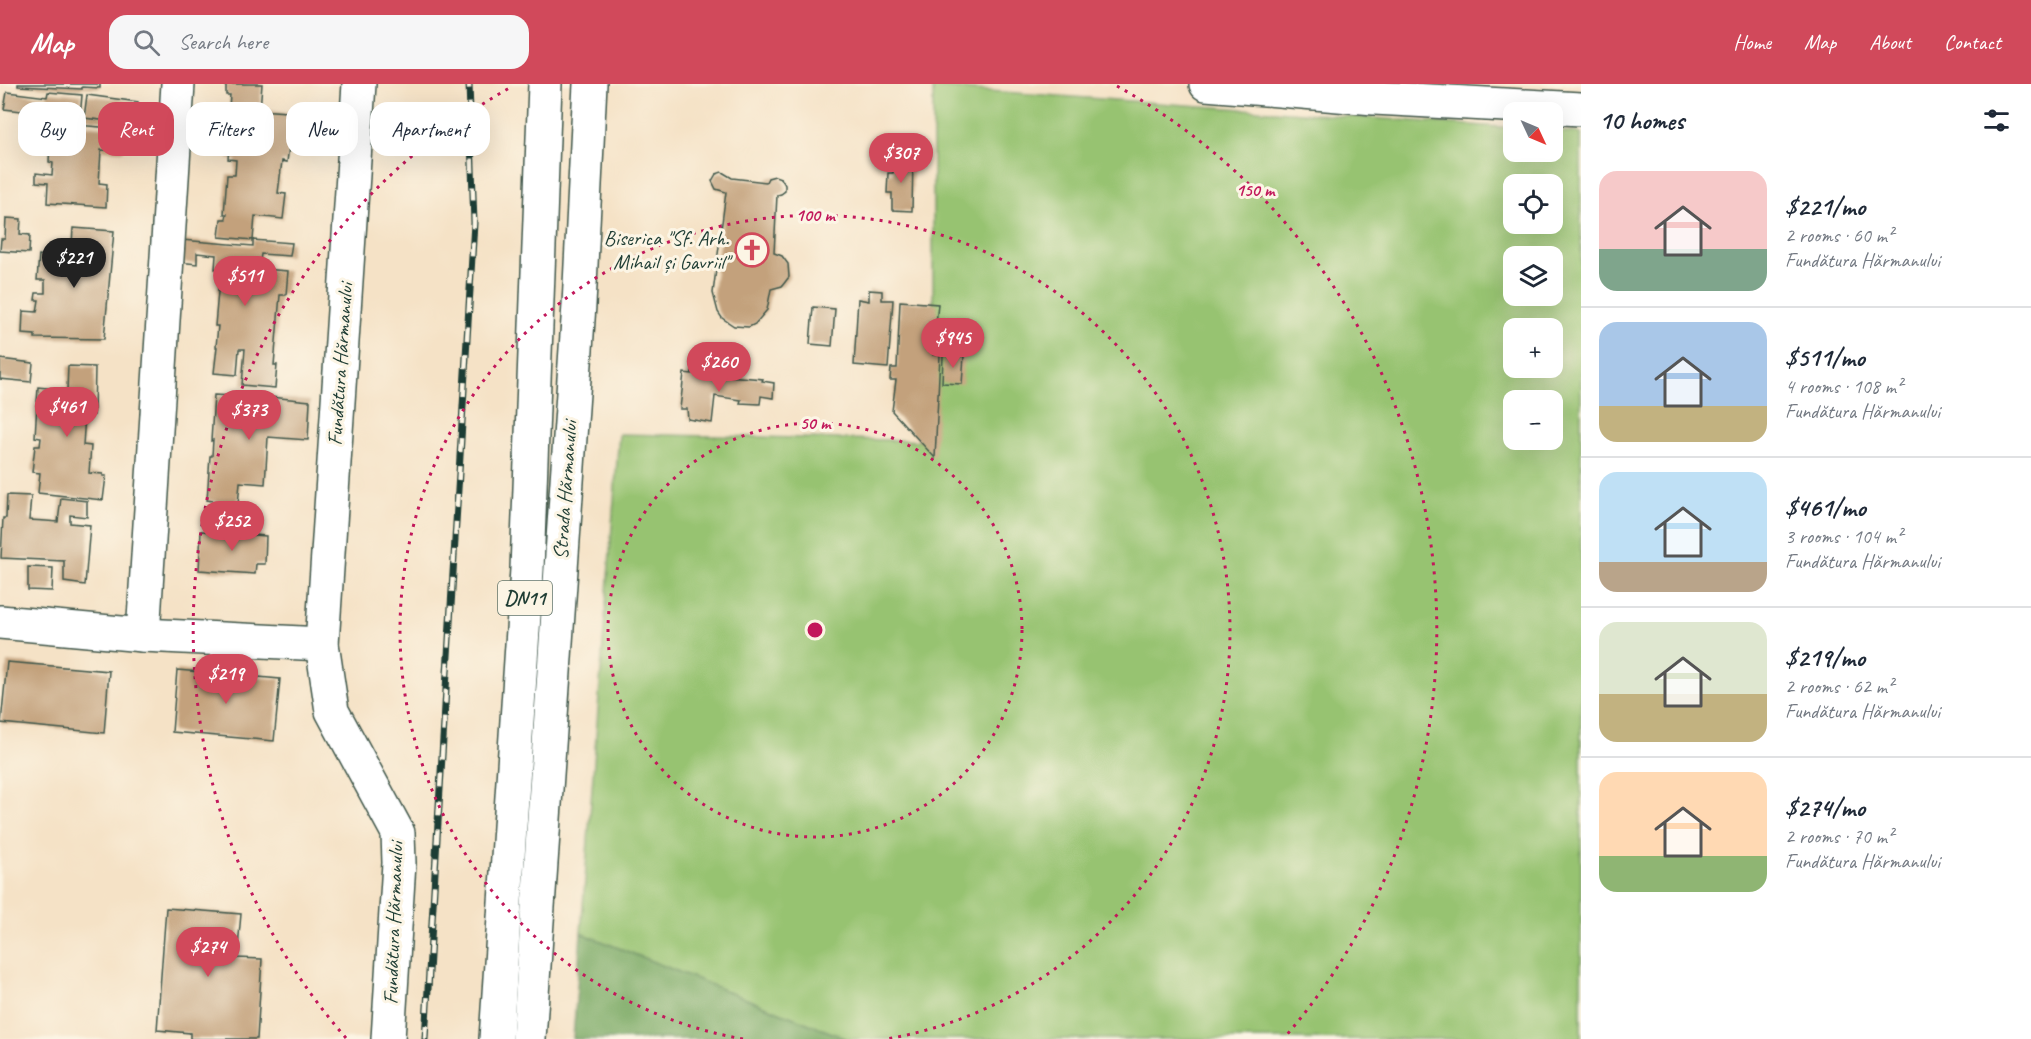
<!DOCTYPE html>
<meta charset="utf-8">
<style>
:root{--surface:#fff;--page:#f6f6f7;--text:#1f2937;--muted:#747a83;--line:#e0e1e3;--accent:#d1495b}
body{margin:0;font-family:Caveat,sans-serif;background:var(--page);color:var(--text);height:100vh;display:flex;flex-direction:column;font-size:22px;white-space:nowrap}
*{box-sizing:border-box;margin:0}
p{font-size:20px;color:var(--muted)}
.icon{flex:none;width:33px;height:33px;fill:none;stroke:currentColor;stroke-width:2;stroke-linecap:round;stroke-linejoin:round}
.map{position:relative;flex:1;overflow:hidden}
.panel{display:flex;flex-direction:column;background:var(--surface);width:450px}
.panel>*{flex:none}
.hud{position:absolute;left:18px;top:18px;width:570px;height:54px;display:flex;gap:12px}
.needle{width:39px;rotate:134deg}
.buttons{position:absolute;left:1503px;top:18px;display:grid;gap:12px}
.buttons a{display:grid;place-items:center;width:60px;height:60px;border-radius:12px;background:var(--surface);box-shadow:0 6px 24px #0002;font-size:30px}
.price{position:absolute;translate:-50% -51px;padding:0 14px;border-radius:21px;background:var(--accent);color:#fff;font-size:20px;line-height:39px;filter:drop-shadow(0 2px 3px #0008)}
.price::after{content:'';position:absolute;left:50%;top:36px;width:18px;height:14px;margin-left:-9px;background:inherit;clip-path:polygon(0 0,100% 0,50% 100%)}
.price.selected{background:#222;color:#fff}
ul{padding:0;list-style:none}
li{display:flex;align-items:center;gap:18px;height:150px;padding:0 18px}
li+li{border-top:2px solid var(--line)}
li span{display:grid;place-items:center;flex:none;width:168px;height:120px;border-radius:18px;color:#555}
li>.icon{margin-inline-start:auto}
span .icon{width:72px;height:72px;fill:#fffc;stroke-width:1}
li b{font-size:26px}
h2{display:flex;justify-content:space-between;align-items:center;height:72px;padding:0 18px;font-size:26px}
.tag{padding:0 21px;border-radius:18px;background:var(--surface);box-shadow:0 6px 24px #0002;font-size:21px;line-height:54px}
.tag.selected{background:var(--accent);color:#fff}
header{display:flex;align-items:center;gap:36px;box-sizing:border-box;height:84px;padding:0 30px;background:var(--accent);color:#fff}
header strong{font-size:28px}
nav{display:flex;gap:33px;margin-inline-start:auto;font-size:21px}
.search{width:420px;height:54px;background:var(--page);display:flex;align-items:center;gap:15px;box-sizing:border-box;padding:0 21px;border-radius:18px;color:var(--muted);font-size:22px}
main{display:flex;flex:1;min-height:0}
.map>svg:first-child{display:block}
.green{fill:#97c371;stroke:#5b8052;stroke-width:1.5;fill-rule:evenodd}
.forest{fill:#79a963;stroke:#4c734c;stroke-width:1.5}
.building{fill:#c3a17b}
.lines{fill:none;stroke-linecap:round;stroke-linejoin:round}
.minor-casing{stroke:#3f564a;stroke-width:36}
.major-casing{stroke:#3f564a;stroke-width:36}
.minor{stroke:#fff;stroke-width:33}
.major{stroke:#fff;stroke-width:33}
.rail-casing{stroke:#1f3d34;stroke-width:7}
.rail{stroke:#fcf5e5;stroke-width:4.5;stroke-dasharray:14;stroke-linecap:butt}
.ring{fill:none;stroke:#c2185b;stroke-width:3;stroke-dasharray:3 6}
.labels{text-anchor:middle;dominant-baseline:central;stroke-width:6;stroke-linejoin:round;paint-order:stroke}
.shield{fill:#fcf5e5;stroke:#617469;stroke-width:1.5}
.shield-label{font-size:20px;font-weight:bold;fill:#1f3d34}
.poi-label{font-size:21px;fill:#1f3d34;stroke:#fcf5e5;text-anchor:end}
.street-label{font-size:21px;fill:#1f3d34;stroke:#fcf5e5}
.centre{fill:#c2185b;stroke:#fcf5e5;stroke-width:3}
.ring-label{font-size:18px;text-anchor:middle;font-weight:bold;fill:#c2185b;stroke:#fcf5e5;stroke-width:6;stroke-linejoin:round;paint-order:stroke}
</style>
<header>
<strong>Map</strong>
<div class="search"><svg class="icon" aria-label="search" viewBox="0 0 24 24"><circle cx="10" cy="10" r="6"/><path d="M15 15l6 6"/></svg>Search here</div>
<nav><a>Home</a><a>Map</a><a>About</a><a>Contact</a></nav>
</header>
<main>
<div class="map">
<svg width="1581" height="955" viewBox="0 0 1581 955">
<rect width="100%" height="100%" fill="#fcf5e5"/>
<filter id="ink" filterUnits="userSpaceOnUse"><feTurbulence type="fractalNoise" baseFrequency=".0167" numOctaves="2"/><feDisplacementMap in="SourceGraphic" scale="12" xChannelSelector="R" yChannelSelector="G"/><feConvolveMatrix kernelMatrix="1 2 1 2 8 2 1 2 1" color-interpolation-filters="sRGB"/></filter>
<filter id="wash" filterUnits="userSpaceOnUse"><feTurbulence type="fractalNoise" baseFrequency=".008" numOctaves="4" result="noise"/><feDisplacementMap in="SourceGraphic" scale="24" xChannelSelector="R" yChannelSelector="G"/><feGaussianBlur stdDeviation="1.35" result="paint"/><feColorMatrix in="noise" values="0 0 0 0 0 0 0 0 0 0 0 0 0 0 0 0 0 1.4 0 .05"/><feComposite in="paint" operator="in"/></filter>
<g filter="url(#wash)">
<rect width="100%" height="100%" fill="#f5e2c6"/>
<path class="green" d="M933,3L1513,44L1514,68H1552L1553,47L1581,49V955H847L581,849L619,350L933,357ZM1514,100H1552V140H1514ZM1514,172H1552V212H1514ZM1514,244H1552V284H1514ZM1514,316H1552V356H1514Z"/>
<polygon class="forest" points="581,849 847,955 573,955"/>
<g id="blocks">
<g class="building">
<polygon points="18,0 100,0 100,4 82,3 82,5 18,2"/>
<polygon points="226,0 262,0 260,26 314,30 313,47 298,45 297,55 290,54 287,78 282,77 278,109 286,110 283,135 255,132 253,156 219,153 221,135 226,135 227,130 224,130 227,91 235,91 236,76 228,75 230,51 251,53 253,25 229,24 230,11 226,11"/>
<polygon points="7,8 47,13 48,8 82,11 80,35 50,30 49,42 31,41 32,26 23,24 22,27 4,25"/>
<polygon points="87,11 138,18 136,33 127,32 126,39 84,34"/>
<polygon points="51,39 125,45 124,67 101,66 99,99 107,100 106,123 47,119 48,99 36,98 36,89 52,91 53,79 49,78"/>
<polygon points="893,73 913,73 912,127 892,126 892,109 887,109 888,89 893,89"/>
<polygon points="722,88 732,94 766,98 768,94 775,92 781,94 785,101 785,107 781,110 777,111 774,169 782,172 788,180 789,193 782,202 771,205 767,226 755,240 749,243 734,242 722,234 718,228 713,209 726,108 716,105 712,97 716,90"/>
<polygon points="6,134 21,135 20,150 30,151 29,169 0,167 1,155 5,155"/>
<polygon points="73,144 114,147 104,255 35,254 35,251 22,250 23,227 37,228 39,216 35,216 36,209 45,209 45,196 37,196 39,171 57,173 57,159 72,161"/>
<polygon points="181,156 253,162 253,156 292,159 290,172 261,170 260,177 251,176 250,184 288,187 286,211 280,211 274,281 277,281 275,304 242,301 245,265 239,265 237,291 214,289 217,263 216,263 218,242 215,242 220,185 215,185 216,171 197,169 197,180 179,178"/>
<polygon points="869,206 882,207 882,216 893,216 888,284 854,281 858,215 869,217"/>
<polygon points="900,217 938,220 933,271 940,271 935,374 892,327 896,296 890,296 891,284 897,284"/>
<polygon points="813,223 835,225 832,262 810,260"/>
<polygon points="943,271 964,272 962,300 942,299"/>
<polygon points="0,275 33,279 31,298 0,295"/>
<polygon points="68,282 95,283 94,331 85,331 83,361 91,362 89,389 103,390 103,392 106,392 103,416 38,409 40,389 32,388 35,362 40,362 41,354 35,353 38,303 67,306"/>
<polygon points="692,287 727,292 763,295 762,297 774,299 773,314 761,312 760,320 740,319 741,316 715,312 712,339 688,335 687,325 680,325 684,289 692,290"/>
<polygon points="214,311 232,312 232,319 242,320 243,317 269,321 270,313 310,317 308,356 268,353 265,400 240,398 238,421 207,416 210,372 212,372 213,356 211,357"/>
<polygon points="7,411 31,412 29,436 46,437 58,438 61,414 87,417 87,433 70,431 70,439 90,441 85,501 64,498 64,477 1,474 3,434 6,434"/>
<polygon points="201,447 266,452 265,480 256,480 255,490 199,486"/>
<polygon points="28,483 53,484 52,507 28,506"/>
<polygon points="7,578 109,587 104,649 1,639"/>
<polygon points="177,586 280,595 274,657 172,648"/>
<polygon points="166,824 241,830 237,874 262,875 257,955 190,955 190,949 157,946"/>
</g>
</g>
</g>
<g filter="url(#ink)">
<use href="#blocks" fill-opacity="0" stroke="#3f564a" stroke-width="1.5"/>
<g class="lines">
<defs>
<g id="minor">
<polyline points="359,0 322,560 332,627 398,749 399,779 388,955"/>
<polyline points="1206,0 1374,14 1581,25"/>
<polyline points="0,538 143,551 322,560"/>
<polyline points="143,551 178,0"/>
</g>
<g id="major">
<polyline points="496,955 527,485 545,0"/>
<polyline points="529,955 579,221 590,0"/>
</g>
</defs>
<use href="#minor" class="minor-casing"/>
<use href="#major" class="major-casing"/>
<use href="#minor" class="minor"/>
<use href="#major" class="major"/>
<defs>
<polyline id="rail" points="425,955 474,139 469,0"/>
</defs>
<use href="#rail" class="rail-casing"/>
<use href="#rail" class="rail"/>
</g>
</g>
<g class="ring">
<circle cx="815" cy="546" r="207"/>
<path d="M743 955A415 415 0 1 1 887 955"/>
<path d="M346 954A622 622 0 0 1 513 2M1117 2A622 622 0 0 1 1284 954"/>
</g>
<defs>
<symbol id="church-ring" viewBox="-11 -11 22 22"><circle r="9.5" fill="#fcf5e5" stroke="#d1495b" stroke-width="1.5"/><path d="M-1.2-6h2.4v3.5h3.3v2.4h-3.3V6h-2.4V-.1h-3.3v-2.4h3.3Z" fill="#d1495b"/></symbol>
</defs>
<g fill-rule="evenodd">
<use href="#church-ring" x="733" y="147" width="38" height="38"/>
</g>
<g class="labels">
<rect class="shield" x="498" y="497" width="54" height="34" rx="4.5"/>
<g class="shield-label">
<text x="525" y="514">DN11</text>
</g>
<g class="poi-label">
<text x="729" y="154">Biserica "Sf. Arh.<tspan x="729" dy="24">Mihail și Gavriil"</tspan></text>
</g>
<g class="street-label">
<text transform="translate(340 280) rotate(-86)">Fundătura Hărmanului</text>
<text transform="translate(565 406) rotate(-86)">Strada Hărmanului</text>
<text transform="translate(393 839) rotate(-88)">Fundătura Hărmanului</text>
</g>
</g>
<circle cx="815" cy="546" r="9" class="centre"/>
<g class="ring-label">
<text x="1255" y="112">150 m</text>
<text x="815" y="137">100 m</text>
<text x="815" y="345">50 m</text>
</g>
</svg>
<div class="buttons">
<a><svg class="needle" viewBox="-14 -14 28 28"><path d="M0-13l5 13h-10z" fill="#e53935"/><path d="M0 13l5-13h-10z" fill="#747a83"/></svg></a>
<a><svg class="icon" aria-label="locate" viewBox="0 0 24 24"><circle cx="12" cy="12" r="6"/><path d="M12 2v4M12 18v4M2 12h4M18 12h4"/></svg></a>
<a><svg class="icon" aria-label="layers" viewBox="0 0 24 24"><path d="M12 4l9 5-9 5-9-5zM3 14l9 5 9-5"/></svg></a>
<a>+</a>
<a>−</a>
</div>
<b class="price" style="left:901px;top:100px">$307</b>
<b class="price selected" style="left:74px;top:205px">$221</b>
<b class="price" style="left:245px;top:223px">$511</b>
<b class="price" style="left:953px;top:285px">$945</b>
<b class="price" style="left:719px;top:309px">$260</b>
<b class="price" style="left:67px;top:354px">$461</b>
<b class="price" style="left:249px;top:357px">$373</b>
<b class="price" style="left:232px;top:468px">$252</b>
<b class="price" style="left:226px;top:621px">$219</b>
<b class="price" style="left:208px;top:894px">$274</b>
<div class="hud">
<a class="tag">Buy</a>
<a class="tag selected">Rent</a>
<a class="tag">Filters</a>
<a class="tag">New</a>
<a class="tag">Apartment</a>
</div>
</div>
<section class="panel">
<h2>10 homes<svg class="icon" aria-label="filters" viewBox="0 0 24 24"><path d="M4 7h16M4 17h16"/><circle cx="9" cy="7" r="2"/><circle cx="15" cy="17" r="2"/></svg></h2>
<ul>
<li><span style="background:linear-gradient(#f6c9c9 65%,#7fa58c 0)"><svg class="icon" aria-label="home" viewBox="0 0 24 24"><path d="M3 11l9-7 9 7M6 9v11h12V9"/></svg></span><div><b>$221/mo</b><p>2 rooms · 60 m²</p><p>Fundătura Hărmanului</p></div></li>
<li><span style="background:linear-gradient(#a9c7e8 70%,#c2b280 0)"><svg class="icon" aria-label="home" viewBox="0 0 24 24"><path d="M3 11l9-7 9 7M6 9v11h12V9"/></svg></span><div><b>$511/mo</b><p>4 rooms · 108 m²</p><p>Fundătura Hărmanului</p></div></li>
<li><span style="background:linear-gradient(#bfe0f5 75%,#b9a48a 0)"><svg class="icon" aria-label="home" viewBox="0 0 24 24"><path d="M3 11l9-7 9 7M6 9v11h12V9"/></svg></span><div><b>$461/mo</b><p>3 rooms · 104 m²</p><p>Fundătura Hărmanului</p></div></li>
<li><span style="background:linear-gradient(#dfe7d0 60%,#c2b280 0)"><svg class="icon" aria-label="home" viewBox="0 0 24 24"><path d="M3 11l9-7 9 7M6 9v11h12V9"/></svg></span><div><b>$219/mo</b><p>2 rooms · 62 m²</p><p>Fundătura Hărmanului</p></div></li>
<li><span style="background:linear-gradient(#ffd9b3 70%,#8fb573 0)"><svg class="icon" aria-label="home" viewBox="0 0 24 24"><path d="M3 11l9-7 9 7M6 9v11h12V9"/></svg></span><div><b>$274/mo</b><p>2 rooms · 70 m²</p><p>Fundătura Hărmanului</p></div></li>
</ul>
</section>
</main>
